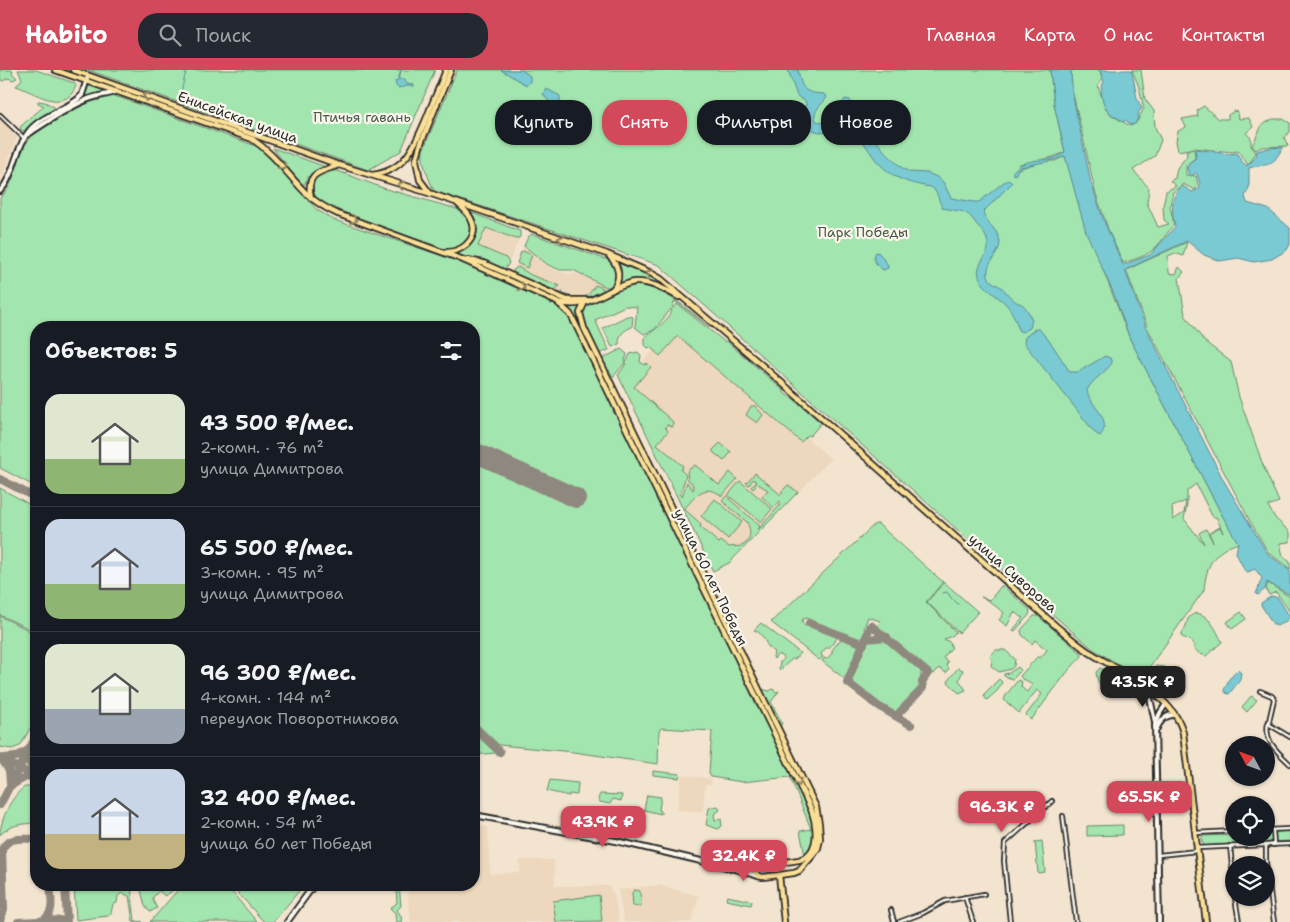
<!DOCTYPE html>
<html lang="ru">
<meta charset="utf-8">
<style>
:root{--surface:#171b24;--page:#242831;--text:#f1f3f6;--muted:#9ea1a6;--line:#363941;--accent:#d1495b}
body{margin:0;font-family:"Shantell Sans",sans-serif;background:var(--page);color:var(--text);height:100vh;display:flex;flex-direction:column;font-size:19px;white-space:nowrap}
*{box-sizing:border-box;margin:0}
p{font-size:16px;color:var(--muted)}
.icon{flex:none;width:28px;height:28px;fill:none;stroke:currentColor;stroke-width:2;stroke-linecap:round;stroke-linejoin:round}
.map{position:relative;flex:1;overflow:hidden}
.panel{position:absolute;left:30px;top:251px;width:450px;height:570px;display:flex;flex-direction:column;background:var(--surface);border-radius:20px;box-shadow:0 1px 4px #0004}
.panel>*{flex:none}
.banner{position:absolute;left:495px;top:30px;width:475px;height:45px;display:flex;gap:10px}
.needle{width:32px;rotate:311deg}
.tools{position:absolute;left:1225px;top:666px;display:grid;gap:10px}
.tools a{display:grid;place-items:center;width:50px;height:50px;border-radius:50%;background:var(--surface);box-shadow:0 1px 4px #0004;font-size:25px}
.price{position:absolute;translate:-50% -42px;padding:0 11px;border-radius:10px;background:var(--accent);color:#fff;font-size:16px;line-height:32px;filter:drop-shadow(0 1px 2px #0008)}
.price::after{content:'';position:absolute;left:50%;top:30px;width:15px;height:11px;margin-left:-8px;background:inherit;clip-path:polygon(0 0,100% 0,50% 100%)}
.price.on{background:#222;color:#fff}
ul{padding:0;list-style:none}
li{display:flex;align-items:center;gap:15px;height:125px;padding:0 15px}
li+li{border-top:1px solid var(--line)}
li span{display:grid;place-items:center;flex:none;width:140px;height:100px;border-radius:15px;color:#555}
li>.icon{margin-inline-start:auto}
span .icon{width:60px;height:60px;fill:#fffc;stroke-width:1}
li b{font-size:21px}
h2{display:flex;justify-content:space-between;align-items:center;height:60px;padding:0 15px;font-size:21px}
.tag{padding:0 18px;border-radius:20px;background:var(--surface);box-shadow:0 1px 4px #0004;font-size:18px;line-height:45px}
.tag.on{background:var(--accent);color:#fff}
header{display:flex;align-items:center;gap:30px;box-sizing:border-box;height:70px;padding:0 25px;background:var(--accent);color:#fff}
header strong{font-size:24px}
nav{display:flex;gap:28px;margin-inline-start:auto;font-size:18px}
.search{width:350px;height:45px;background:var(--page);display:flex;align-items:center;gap:12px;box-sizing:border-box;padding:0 18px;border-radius:20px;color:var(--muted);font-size:19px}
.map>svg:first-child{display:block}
.built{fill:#edd7bd}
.green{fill:#a3e5ae;stroke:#67886c;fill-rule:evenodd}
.water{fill:#7acad4;stroke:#5a8a90}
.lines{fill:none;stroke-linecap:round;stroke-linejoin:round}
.stream{stroke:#5a8a90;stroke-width:1}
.taxiway{stroke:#8f887e;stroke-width:8}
.runway{stroke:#8f887e;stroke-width:20}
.street-casing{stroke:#2b2b2b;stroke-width:6}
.secondary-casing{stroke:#2b2b2b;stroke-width:8}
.primary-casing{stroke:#2b2b2b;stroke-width:8}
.street{stroke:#fbf7ec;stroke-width:2.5}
.secondary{stroke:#fbf7ec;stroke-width:4}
.primary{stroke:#fbdf96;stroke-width:4.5}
.oneway{stroke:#938560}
.labels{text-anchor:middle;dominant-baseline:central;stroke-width:4.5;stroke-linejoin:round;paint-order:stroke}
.street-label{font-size:14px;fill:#2b2b2b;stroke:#fbf7ec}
.park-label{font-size:14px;fill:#495a4c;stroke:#fbf7ec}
</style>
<header>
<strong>Habito</strong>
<div class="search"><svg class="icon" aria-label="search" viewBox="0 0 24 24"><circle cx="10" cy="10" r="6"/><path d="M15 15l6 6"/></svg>Поиск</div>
<nav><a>Главная</a><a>Карта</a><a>О нас</a><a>Контакты</a></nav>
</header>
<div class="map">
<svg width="1290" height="852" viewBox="0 0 1290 852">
<rect width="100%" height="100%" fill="#f3e4d0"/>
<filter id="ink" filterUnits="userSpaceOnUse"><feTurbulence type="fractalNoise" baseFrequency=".02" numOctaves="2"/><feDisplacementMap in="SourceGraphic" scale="10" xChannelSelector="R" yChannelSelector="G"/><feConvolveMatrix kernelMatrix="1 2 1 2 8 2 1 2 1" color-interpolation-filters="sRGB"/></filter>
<g filter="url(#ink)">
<g class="built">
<polygon points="0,50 17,67 0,112"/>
<polygon points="486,157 513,169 520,167 509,193 509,191 478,176"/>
<polygon points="524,175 548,197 566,204 576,204 609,217 602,222 603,221 594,217 589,226 582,228 562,224 559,224 554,220 556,220 518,197 515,197"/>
<polygon points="677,253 831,389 729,493 712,502 623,315"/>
<polygon points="682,705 712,709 711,715 705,715 703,742 677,740"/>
<polygon points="474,755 488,757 490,804 520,802 520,790 554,790 555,816 608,816 614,824 619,852 411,852 407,818 409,815 474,815"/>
<polygon points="659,815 699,826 691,852 624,852 618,820"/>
</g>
<g class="green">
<polygon points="0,0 13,0 12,3 17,8 13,10 8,8 3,11 0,9"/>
<path d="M18,0H36L74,13L76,16C64,45 35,22 16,16L22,9Z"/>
<polygon points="88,0 435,0 401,81 368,100"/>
<path d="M457,0H1050L1054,34L1065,82C1051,89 1034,92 1019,94L1018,99L1043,91H1055L1065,86L1095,179L1130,269L1222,445L1239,473C1214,480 1206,495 1204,520L1148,599L1141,604H1135L1093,579L1067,557L659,195L434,121C429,108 421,94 423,80ZM1196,414L1212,446L1217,448L1223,463L1220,457L1209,463L1213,472L1206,459L1199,463L1204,474L1184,449L1187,434V421ZM1186,431L1184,443L1173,450L1172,437Z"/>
<path d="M1071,0H1100L1102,9L1098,16L1106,40L1113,46L1130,56C1140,53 1138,46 1144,39L1139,17L1132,0H1141L1145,29L1154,41L1155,57L1161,70L1155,86L1133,100L1149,118L1147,133L1158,157L1169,154L1164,150L1163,136L1166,121L1176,116L1170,111L1175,108L1177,98L1187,86L1186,81L1194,79L1195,88L1186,95V105L1196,106L1198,115L1195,120L1183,114L1173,122L1170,136L1174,155C1167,162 1163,170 1156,177C1148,186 1135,189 1123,193L1109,162L1095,121L1072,19Z"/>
<polygon points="89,14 112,22 85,28 83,26"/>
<path d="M108,25L121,28L256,76L267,84L317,140L334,150L464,193L563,239L571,251L609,328L614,344H615L620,351L743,603L756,636L760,640L808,740C813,754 818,775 805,786L800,761L811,759L790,707L742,712L711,707L709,703L712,661L661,658L659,661L658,694L573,682L499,675L474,651V258H36V417L0,398V128C15,116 16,91 25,75C29,68 36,63 42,59L41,58L69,41Z"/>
<polygon points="38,31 45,32 54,37 55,39 28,57 25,61 20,60 21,56 44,36 38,33"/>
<polygon points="1204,36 1218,49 1228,49 1228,45 1234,41 1238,42 1239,49 1249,48 1253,57 1246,63 1251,68 1251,76 1256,82 1253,88 1248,95 1238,81 1232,82 1194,78 1178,81 1176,71 1178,61 1186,57 1182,49 1198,46 1197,40"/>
<polygon points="1273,49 1283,49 1290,53 1290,62 1284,67 1288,76 1262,77 1256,80 1252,76 1262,55"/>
<path d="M273,78L326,97C313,99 308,106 303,117Z"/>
<polygon points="330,101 338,101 383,118 457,139 468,150 471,158 471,163 468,170 459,178 447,180 330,138 316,127 311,116 312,111 317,106"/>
<path d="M472,143L520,161V167L516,169L486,158L478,176L506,188L509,193L505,199H502L483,191L457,185C467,179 480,168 477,155C476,150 473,147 472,143Z"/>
<path d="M532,164L611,191C617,200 619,211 609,217H606L573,200H560L548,195L524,176L528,167Z"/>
<polygon points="1187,172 1183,186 1175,183 1168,186 1169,203 1176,204 1179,197 1184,202 1179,208 1185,245 1204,271 1231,292 1239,327 1264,398 1279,432 1268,436 1275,448 1290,462 1290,472 1280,473 1283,486 1290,492 1290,499 1268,482 1250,451 1148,259 1126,200"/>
<polygon points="523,181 532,185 527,198 517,193 521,182"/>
<polygon points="618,193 646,204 671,221 636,210 620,213"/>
<polygon points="481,194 561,230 565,232 479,195"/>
<polygon points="518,197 531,205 560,216 554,220 514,204 513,200"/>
<path d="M595,215L603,218V221C589,229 574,230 559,224L562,221L563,224C581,229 585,232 595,215Z"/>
<path d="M636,215C666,219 687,238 709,257L675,231L672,237L674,238L677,234L725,272L726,271L732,276L783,320L785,324L795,330L821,353L810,366L808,365L801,372L678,266L660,286L650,277L648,278L645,275V267C655,259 666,253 672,241L671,239L654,260L644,264L635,257L637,237L625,236L595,250L609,280L598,284L584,255L582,241C592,230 622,218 636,215Z"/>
<path d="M580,236C574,250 586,266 592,278L589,279L571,242L566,237Z"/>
<path d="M627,246L633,247L632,257C624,260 619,264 619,274L612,277L603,258Z"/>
<polygon points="621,279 627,284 624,294 613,307 609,300 608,301 602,289"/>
<path d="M638,282L641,285L640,292L645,295L647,293L651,297L634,317L673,352L672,357L667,355L665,357L668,361L657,374L683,396L681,400L686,405L680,425L682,426L687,412L693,420L694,419L692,413L688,410L687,401L695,395L719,415L730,402L737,409L722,426C704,412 696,426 684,439L701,454L700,457L719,473L721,471L729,477C732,476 737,477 741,476C752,472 751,460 747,452L722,431L726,426L760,456L757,461L782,433L780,431L774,438L762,427L768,420L758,414L753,419L751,417L757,412L753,409L749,415L746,413L755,403L781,425L783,423L781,422L788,415L798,422L729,493L713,501L618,305L624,297L630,284Z"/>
<polygon points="751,336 755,336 763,345 757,353 746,345"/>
<polygon points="720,373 731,382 724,391 713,382 713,380"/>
<polygon points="740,411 772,439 761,452 728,425"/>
<polygon points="0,418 36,438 36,562 0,545"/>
<polygon points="715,429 742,452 728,469 701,446"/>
<polygon points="875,454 878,454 943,512 926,532 956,562 952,566 944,569 951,573 950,575 952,577 943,588 948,592 946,595 949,598 946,603 939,598 934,604 929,602 880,559 878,557 880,551 868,547 864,558 866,567 864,572 861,572 811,552 808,548 803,549 802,552 805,556 813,556 836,565 837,568 829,578 826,578 821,584 823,587 819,590 771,552"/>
<polygon points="944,512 978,542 959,563 927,532"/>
<polygon points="1268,513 1290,527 1290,542 1276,522 1269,525 1266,520"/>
<polygon points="1001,516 1003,516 1030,540 1029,545 1015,561 1013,560 1023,548 1014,542 1007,556 999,550 1004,543 989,531 981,527 990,530"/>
<polygon points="1241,542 1246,549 1232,559 1227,552"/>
<path d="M1196,543C1210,545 1216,560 1222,572L1206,586L1200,584L1194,579C1194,571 1189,570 1182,567L1181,565C1182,562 1184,561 1185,558C1189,549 1185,548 1196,543Z"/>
<polygon points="0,546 36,564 36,648 20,676 12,679 0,677"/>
<polygon points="1034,546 1038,546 1081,583 1082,586 1068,601 1031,650 1026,645 1042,624 1037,620 1019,643 1004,630 1006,625 1018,610 1022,612 1021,617 1027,622 1032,615 1026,610 1023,610 1020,606 1038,586 1040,588 1047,580 1035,570 1032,574 1022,565 1021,560"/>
<path d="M761,553L800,583L795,589H792L780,600L779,599L780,592L782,591L783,587L778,584L774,589L773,587L774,582C764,576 765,563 754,560Z"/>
<polygon points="844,568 858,574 861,578 846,610 822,591 824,588 827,589 832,583 832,580 840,570"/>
<path d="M881,570L888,571L921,601L920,619L897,644C884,640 856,623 852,610L866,574L870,571Z"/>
<polygon points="996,580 1005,580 1015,589 1014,596 1011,599 999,602 991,596 992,591 990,586"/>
<polygon points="1156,596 1164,597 1177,607 1177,610 1171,618 1168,626 1164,625 1156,620 1156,613 1152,600"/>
<polygon points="1018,597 1021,600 1013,609 1004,606 1004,604 1009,603"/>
<polygon points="958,598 963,600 959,610 966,620 959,623 948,612 949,609"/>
<path d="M1100,598L1121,607L1122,609L1119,616L1105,619C1098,614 1097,610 1096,602Z"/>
<polygon points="999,609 1002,612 998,620 987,630 984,626 985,623"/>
<polygon points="762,619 769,621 773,619 776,622 779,621 771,632 782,653 781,655 778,654"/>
<polygon points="1251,626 1257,630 1247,642 1242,637"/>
<polygon points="474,663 496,683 474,685"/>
<polygon points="653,701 680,704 679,708 653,705"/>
<polygon points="550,710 578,713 577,725 569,724 569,726 547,721"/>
<path d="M25,717H36V753C22,754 11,754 0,765C0,751 12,724 25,717Z"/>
<polygon points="600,724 601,724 622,725 621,731 613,729 610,734 600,732 598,729"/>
<polygon points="647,725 661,727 659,740 661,741 661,744 644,740"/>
<polygon points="718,736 720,740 714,744 715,750 721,749 722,756 718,759 706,755 709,738"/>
<polygon points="1123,755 1123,765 1087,766 1087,756"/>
<polygon points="1290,761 1290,771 1204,776 1201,769 1203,766 1234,765 1234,768 1266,768 1266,763"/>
<polygon points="1042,771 1045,802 1038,803 1035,772"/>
<polygon points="74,815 177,815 170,823 168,823 165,826 159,821 153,827 153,831 157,838 150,842 145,836 140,816 131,817 135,851 143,852 133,851 129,826 122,823 118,826 117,833 113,834 111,843 108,846 76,850"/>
<polygon points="182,815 226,815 257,852 150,852"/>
<polygon points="231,815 304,815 273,852 264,852"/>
<polygon points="390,815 399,815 401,836 397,840 401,846 402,852 396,852 395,843 390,838 397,833 396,818"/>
<polygon points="634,820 640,821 641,837 633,836 632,823"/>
<polygon points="599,825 602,851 556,852 553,831"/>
<polygon points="727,826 752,831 751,835 726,830"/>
</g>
<g class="water">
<polygon points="401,0 399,9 405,9 407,14 414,15 414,17 408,16 398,18 396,16 395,11 398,10"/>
<polygon points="501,0 522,0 530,6 530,12 526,15"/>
<path d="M788,0H798C802,19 803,23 824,24L827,27C822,36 812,39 816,51L834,55L843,51L845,48C843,41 840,36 845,29L850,30L858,47L886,83L901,97L909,102L927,103L937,107L943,112L951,128L974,132H979L1004,112L1008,110L1011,112L1012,113L983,142C986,154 999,160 1000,172C1000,185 983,195 989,208C992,213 996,214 1001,217C1006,221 1009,227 1015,231C1017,233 1020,233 1022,234C1027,238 1030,245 1032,250L1030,258L1023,262L1019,261C1017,252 1012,240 1005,233C997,226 985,219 980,209C971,189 1003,184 979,157C974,152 972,146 966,143C959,140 951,140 943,138C938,131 938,121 931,117C908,114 890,107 875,89C868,79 862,69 852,61C839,64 805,67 803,47C802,42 806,38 806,32L797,26Z"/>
<path d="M1050,0H1071L1072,22L1091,113L1104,151L1123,195L1150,185L1175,157C1172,142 1169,126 1183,116L1192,122L1199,119L1200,114L1197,104L1195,103L1192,106L1189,105L1187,98L1190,92L1196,88L1195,79L1229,84L1237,83L1242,92L1247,96L1256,87L1257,81L1269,78L1283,77C1270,100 1271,92 1249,98V118L1245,126L1247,133L1268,139L1290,158V174L1287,180L1272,189L1254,192L1238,188L1220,191L1204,185L1187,171L1125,200L1146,258L1225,413L1267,483L1290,501V525L1267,512L1265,519L1258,525L1256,524L1262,508L1255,499L1248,502L1245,501L1236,483L1238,473L1222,445L1130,269L1113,222L1086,162L1065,86C1051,92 1036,93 1021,97L1018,99L1016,104L1013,105V102C1021,89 1040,91 1054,88C1057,87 1062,84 1065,82L1054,34Z"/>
<path d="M1100,0H1131C1134,9 1135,19 1137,28C1139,33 1141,35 1142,39L1139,41L1138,48L1135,54L1130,55L1126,50L1123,52C1119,48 1113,46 1109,42C1103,36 1098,19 1104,12Z"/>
<polygon points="547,19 560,26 560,38 557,39 554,38 543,24 545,20"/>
<path d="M876,182L879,183L888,195V198L883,200C877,196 871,189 876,182Z"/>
<path d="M1035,259H1039L1051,273L1070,302H1078L1105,286L1110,288L1112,293C1105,303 1093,309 1087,320C1090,337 1114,349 1100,366L1095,363L1024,273L1025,267Z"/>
<polygon points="1272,526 1278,528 1290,547 1286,551 1277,556 1273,554 1261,535 1261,533"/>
<polygon points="1238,600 1241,603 1240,610 1229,624 1226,623 1224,620 1229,609"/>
</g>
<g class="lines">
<g class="stream">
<path d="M178,29C183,20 183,9 187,0"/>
<polyline points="942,523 947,522 952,529"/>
<polyline points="954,530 958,534"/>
</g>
<g class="taxiway">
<polyline points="0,409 36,428"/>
<polyline points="809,553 864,574"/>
<polyline points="866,569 887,567"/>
<polyline points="896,646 923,618 922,612 928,603 871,555 847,612 878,636 911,655"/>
<polyline points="474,657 500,682"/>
<polyline points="30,681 30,694 36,705"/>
<polyline points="0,688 36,707"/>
<polyline points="4,688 16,687 28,680"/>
<polyline points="2,690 9,700 10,713"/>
<polyline points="12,715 26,707 36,708"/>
<polyline points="0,735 36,666"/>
<polyline points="65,815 67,852"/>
<path d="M0,850L4,840L2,779C9,766 23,769 36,769"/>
<path d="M41,851C56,844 51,829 50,815"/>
<polyline points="18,852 60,850 65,852"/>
</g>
<polyline class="runway" points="474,382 576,428"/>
<defs>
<g id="street">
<polyline points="0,45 24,68"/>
<polyline points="1260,621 1272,626 1274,629 1269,651 1270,655 1290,667"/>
<path d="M1268,653C1264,672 1278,682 1290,694"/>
<polyline points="1063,746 1076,852"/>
<polyline points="1266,760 1290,759"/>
<polyline points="1273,760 1274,775"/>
<polyline points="1195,763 1234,761"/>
<polyline points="1266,775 1266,792 1274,852"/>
<polyline points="1230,776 1234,815"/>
<polyline points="1197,778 1290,774"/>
<polyline points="1159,785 1197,781"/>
<polyline points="965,827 973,852"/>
<polyline points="1235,828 1239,852"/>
<polyline points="891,840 894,852"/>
<polyline points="899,852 923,843 945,831 984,824"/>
<polyline points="1010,852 1004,791 1005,773 1052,731"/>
</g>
<g id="secondary">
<path d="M28,64C47,52 65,39 86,30C95,26 106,25 115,22"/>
<path d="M0,121C15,105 15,78 29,61C40,47 64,40 78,29L82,25L87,9"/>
<polyline points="1143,616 1150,628 1155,652"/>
<path d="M1156,660C1159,652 1166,644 1174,645"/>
<polyline points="474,745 616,771 735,799 758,806"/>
<polyline points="737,799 758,796"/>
<polyline points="287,852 314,815"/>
<polyline points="1159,852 1155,655 1160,643 1166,634"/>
</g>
<g id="primary">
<path d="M55,0L252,69C275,84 289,107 308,125C317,133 327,139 338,144L461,189L557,232C582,239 594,228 616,218C622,216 628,213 635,212C650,211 666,220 679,227"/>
<path d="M73,0L339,95L432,124L607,184L649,202L661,209L764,297L1056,556C1067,565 1077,574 1089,582C1119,601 1175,626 1183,663L1206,852"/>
<path d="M372,105C406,101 415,75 427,47C433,31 440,16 446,0"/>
<polyline points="429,122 420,110 416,90 421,73 451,0"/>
<path d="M311,128C305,102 320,102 339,95"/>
<path d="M447,182C455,182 460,180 466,175C481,161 472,145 458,134"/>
<path d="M610,187C619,196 622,210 612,220"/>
<polyline points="468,190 483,193 567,230 587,230"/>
<path d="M557,232L570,244L573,249L811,739C817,756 821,783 799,790L758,796L755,801L758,806L763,807L794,803L799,801L814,784L818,778L820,769L819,754L816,737L584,258L580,243L584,234"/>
<polyline points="779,805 784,852"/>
</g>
</defs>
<use href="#street" class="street-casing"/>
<use href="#secondary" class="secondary-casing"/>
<use href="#primary" class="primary-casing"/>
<use href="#street" class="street"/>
<use href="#secondary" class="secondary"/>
<use href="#primary" class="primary"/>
</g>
<defs><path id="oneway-chevron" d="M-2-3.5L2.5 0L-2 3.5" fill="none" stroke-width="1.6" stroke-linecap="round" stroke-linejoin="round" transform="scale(1.25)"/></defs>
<g class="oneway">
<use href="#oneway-chevron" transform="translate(146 26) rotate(-160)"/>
<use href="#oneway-chevron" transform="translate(283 97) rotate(48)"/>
<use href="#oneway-chevron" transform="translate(401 115) rotate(-163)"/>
<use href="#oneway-chevron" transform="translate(354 150) rotate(20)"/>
<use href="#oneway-chevron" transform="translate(561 169) rotate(-162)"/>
<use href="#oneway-chevron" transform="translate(649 203) rotate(-153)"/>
<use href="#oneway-chevron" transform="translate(522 217) rotate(24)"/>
<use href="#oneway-chevron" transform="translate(798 713) rotate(64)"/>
</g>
</g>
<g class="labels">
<g class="street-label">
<text transform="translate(238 47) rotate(20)">Енисейская улица</text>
<text transform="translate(1013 503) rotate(41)">улица Суворова</text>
<text transform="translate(711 507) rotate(64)">улица 60 лет Победы</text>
</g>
<g class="park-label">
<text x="362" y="47">Птичья гавань</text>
<text x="863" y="162">Парк Победы</text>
</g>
</g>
</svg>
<div class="tools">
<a><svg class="needle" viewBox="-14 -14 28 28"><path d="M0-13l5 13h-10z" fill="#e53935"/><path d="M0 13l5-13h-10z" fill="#9ea1a6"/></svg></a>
<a><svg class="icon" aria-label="locate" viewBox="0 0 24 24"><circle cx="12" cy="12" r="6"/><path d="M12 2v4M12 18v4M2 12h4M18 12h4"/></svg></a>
<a><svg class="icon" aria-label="layers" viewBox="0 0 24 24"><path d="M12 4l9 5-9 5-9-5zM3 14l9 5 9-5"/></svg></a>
</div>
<b class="price on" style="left:1143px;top:638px">43.5K ₽</b>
<b class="price" style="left:1149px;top:753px">65.5K ₽</b>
<b class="price" style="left:1002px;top:763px">96.3K ₽</b>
<b class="price" style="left:603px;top:778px">43.9K ₽</b>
<b class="price" style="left:744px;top:812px">32.4K ₽</b>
<div class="banner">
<a class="tag">Купить</a>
<a class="tag on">Снять</a>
<a class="tag">Фильтры</a>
<a class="tag">Новое</a>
</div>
<section class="panel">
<h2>Объектов: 5<svg class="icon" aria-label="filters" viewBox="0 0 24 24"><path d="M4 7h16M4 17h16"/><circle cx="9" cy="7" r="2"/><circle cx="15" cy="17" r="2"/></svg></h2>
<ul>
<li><span style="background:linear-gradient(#dfe7d0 65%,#8fb573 0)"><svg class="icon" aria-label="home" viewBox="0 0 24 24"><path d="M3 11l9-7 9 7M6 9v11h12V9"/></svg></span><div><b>43 500 ₽/мес.</b><p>2-комн. · 76 m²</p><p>улица Димитрова</p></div></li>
<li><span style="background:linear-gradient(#c9d6e8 65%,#8fb573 0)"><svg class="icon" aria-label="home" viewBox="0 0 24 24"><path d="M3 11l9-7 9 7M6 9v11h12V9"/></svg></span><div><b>65 500 ₽/мес.</b><p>3-комн. · 95 m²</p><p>улица Димитрова</p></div></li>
<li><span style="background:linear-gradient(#dfe7d0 65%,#9aa5b1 0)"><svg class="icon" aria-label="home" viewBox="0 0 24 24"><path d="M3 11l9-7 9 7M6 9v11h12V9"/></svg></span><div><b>96 300 ₽/мес.</b><p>4-комн. · 144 m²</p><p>переулок Поворотникова</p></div></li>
<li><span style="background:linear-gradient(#c9d6e8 65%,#c2b280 0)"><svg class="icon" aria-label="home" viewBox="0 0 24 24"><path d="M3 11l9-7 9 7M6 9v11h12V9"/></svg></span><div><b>32 400 ₽/мес.</b><p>2-комн. · 54 m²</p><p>улица 60 лет Победы</p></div></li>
</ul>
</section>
</div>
